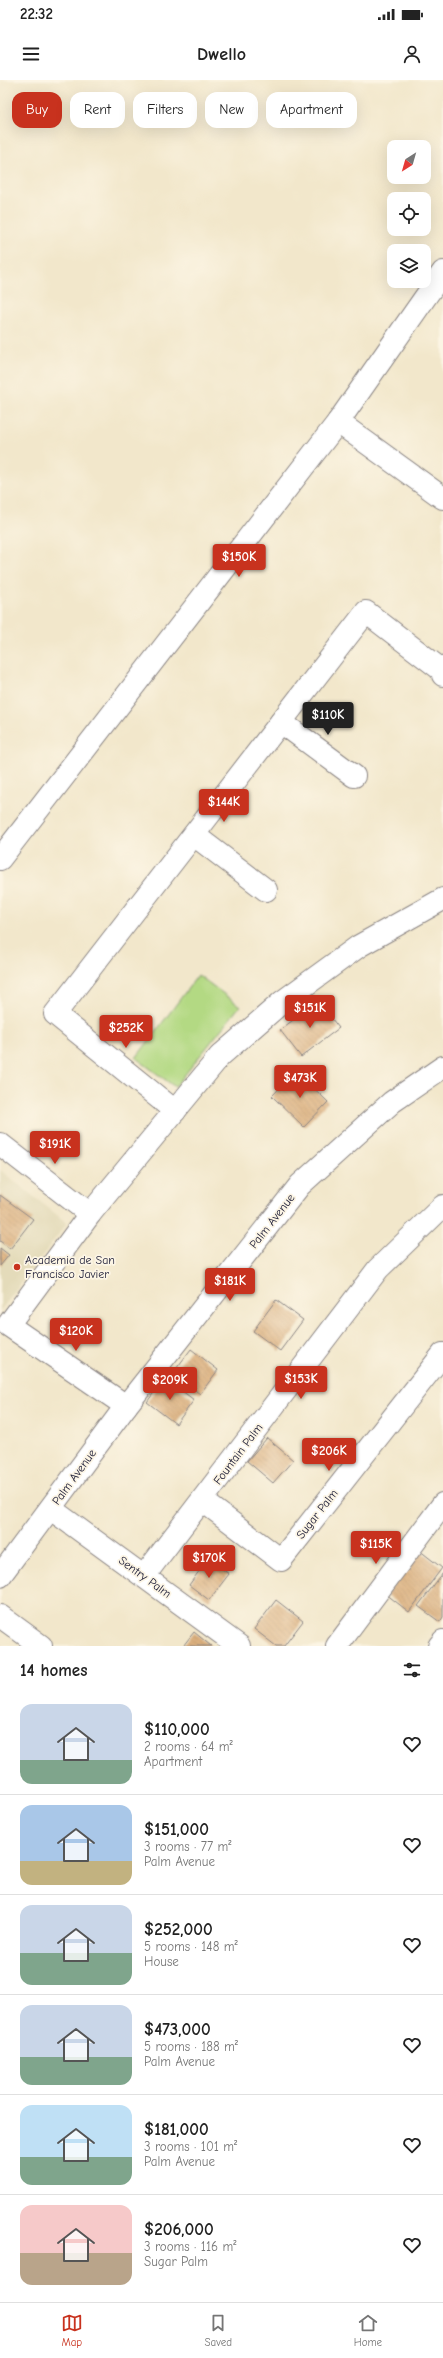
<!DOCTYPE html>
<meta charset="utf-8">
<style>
:root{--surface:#fff;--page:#f6f6f6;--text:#222;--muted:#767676;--line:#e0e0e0;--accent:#c8321e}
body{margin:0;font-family:"Comic Neue",sans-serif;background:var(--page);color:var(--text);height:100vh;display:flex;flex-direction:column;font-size:15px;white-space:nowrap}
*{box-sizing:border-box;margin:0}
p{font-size:13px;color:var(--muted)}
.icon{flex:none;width:22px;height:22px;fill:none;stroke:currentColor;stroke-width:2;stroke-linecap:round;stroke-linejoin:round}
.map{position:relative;height:1566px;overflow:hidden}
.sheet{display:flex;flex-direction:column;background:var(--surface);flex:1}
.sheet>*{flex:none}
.guide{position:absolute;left:12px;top:12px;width:419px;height:36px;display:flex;gap:8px}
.needle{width:26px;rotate:217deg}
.fabs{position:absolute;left:387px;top:60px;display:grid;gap:8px}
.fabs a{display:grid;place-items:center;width:44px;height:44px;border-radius:8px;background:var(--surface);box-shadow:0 4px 16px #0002;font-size:20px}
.price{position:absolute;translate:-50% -34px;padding:0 9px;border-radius:4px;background:var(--accent);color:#fff;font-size:13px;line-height:26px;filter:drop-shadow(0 1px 2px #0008)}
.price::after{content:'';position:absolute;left:50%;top:24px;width:12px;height:9px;margin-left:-6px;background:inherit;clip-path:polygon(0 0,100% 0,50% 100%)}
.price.selected{background:#222;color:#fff}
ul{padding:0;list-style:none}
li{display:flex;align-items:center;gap:12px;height:100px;padding:0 20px}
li+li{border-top:1px solid var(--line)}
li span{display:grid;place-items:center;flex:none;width:112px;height:80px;border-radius:12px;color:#555}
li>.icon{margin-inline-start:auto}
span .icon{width:48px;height:48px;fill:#fffc;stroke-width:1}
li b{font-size:17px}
h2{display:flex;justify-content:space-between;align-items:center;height:48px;padding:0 20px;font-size:17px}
.pill{padding:0 14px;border-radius:12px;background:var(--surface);box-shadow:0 4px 16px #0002;font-size:14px;line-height:36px}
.pill.selected{background:var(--accent);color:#fff}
.status{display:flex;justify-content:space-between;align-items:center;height:28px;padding:0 20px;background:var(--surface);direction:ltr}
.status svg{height:11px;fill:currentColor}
header{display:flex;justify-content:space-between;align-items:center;height:52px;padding:0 20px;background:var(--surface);font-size:18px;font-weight:700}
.dock{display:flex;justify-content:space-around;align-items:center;height:56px;border-top:1px solid var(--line);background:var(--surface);font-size:11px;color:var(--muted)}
.dock a{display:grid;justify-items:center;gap:2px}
.dock .selected{color:var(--accent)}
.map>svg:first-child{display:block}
.built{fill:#e4dbba}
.green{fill:#b3d983;stroke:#6a7e5f}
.building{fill:url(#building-back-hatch)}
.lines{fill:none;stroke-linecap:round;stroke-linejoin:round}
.minor-casing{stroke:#8a8483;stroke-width:24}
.minor{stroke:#fff;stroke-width:22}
.poi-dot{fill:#c8321e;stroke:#fcf5e5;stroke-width:1.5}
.labels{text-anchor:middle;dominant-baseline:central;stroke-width:3.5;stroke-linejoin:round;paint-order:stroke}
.street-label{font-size:12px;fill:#22223b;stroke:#fcf5e5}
.poi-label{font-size:12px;fill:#22223b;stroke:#fcf5e5;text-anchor:start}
</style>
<div class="status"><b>22:32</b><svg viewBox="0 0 49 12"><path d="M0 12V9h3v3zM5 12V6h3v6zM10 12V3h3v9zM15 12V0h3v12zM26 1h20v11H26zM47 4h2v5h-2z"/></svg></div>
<header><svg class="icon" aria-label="menu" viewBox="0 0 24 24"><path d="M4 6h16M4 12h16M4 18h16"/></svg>Dwello<svg class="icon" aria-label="person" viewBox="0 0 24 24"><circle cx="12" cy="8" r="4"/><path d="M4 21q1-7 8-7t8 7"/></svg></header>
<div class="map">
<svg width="443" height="1566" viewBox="0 0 443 1566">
<defs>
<pattern id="building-back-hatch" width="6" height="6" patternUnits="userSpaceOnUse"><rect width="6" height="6" fill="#dcb07e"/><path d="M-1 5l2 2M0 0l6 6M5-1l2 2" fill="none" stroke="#bc976e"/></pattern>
</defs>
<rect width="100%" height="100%" fill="#fcf5e5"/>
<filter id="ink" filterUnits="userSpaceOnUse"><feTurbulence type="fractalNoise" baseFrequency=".025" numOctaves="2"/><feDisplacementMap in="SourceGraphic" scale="8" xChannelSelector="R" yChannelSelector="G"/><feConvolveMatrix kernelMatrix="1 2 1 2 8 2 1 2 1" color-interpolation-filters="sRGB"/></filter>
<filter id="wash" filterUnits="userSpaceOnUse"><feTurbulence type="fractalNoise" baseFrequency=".012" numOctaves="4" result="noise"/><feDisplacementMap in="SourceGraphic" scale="16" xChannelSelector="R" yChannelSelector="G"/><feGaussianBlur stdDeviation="0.9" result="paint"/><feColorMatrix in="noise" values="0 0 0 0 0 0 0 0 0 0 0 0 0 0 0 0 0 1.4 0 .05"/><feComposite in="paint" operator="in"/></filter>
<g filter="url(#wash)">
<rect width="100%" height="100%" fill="#f2e7cb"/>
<polygon class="built" points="0,1090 67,1143 0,1231"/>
<polygon class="green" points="198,895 240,926 175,1007 136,978"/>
<g id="blocks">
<g class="building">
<polygon points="318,921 339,948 301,977 280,950"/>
<polygon points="296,991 328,1022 304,1047 272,1016"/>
<polygon points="0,1115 33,1139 10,1169 0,1161"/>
<polygon points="0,1168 9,1175 0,1186"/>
<polygon points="276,1220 303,1240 280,1271 253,1251"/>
<polygon points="191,1269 218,1290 200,1314 173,1293"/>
<polygon points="165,1298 194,1320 176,1344 147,1322"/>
<polygon points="267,1358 293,1380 273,1403 247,1381"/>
<polygon points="419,1470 442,1488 409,1532 386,1514"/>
<polygon points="208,1479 229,1494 209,1520 189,1505"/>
<polygon points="443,1493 443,1537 440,1542 418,1526"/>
<polygon points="276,1520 303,1541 284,1566 276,1566 254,1549"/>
<polygon points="194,1552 211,1566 183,1566"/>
</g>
</g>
</g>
<g filter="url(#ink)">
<use href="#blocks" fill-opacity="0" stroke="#8a8483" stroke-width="1"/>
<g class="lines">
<defs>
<g id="minor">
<polyline points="338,342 443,418"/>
<polyline points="281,642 354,696"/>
<polyline points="194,755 266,810"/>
<polyline points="0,779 338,342 443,192"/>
<polyline points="175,1031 55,934 366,532 443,591 443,595"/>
<polyline points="0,1064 90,1134"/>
<polyline points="126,1326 8,1245 90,1134 220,976 282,922 359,866 443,819"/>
<polyline points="203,1421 281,1480 443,1274"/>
<polyline points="51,1429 239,1566"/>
<polyline points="0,1496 126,1326 300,1105 392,1022 443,987"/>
<polyline points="144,1496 378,1189 443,1126"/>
<polyline points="0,1536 41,1566"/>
<polyline points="337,1566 443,1424"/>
<polyline points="439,1566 443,1561"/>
</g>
</defs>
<use href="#minor" class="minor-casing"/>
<use href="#minor" class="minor"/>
</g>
</g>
<circle class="poi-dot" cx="17" cy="1187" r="4"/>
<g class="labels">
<g class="street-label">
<text transform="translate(272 1141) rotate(-52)">Palm Avenue</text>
<text transform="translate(238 1374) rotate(-53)">Fountain Palm</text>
<text transform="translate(74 1397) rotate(-54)">Palm Avenue</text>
<text transform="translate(317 1434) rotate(-52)">Sugar Palm</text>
<text transform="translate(145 1497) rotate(36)">Sentry Palm</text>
</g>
<g class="poi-label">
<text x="25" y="1180">Academia de San<tspan x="25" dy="14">Francisco Javier</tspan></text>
</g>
</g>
</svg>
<div class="fabs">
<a><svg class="needle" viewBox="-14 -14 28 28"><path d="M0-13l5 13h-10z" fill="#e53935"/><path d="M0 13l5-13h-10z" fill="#767676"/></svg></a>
<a><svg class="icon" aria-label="locate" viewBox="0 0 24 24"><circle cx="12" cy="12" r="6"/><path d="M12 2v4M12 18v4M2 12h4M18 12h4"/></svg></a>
<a><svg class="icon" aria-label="layers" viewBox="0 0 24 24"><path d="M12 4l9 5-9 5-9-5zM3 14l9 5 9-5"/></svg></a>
</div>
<b class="price" style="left:239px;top:498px">$150K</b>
<b class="price selected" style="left:328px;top:656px">$110K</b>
<b class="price" style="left:224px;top:743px">$144K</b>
<b class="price" style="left:310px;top:949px">$151K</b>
<b class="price" style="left:126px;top:969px">$252K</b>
<b class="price" style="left:300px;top:1019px">$473K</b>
<b class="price" style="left:55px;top:1085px">$191K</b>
<b class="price" style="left:230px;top:1222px">$181K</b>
<b class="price" style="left:76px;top:1272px">$120K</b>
<b class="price" style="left:301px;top:1320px">$153K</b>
<b class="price" style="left:170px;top:1321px">$209K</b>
<b class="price" style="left:329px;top:1392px">$206K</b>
<b class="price" style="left:376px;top:1485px">$115K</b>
<b class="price" style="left:209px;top:1499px">$170K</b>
<div class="guide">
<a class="pill selected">Buy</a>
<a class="pill">Rent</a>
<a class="pill">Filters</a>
<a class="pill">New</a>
<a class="pill">Apartment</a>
</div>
</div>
<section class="sheet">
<h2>14 homes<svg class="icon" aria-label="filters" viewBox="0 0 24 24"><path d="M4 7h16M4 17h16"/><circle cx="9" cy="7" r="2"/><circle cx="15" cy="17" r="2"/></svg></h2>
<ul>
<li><span style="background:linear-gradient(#c9d6e8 70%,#7fa58c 0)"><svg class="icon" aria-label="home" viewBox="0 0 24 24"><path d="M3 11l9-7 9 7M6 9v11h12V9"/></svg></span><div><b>$110,000</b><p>2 rooms · 64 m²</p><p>Apartment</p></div><svg class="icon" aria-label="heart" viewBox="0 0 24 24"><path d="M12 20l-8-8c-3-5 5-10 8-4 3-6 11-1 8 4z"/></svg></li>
<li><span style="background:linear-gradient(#a9c7e8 70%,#c2b280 0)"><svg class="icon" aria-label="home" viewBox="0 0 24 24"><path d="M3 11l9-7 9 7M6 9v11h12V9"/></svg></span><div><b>$151,000</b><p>3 rooms · 77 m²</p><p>Palm Avenue</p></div><svg class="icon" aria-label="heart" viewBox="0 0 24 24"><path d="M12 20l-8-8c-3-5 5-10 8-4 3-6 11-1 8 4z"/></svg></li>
<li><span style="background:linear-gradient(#c9d6e8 60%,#7fa58c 0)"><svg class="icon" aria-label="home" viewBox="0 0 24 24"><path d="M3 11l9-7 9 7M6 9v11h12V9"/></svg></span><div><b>$252,000</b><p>5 rooms · 148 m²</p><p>House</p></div><svg class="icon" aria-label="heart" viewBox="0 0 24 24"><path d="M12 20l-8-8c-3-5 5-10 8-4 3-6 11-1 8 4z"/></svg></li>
<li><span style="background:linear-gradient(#c9d6e8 65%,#7fa58c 0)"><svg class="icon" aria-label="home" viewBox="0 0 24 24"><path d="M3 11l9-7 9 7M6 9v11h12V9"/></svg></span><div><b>$473,000</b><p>5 rooms · 188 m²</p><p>Palm Avenue</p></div><svg class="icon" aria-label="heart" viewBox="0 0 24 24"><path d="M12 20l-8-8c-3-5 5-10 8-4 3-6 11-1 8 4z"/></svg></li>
<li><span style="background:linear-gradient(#bfe0f5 65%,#7fa58c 0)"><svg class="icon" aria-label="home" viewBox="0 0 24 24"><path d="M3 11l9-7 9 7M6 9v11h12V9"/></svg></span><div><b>$181,000</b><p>3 rooms · 101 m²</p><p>Palm Avenue</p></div><svg class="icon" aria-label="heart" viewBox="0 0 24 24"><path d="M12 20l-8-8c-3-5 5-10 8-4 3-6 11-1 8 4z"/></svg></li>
<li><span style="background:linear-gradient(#f6c9c9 60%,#b9a48a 0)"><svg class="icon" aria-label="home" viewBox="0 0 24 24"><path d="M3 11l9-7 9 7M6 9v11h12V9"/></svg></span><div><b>$206,000</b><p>3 rooms · 116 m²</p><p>Sugar Palm</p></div><svg class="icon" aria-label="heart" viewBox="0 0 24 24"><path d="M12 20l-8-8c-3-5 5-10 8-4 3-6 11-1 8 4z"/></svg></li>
</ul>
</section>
<nav class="dock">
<a class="selected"><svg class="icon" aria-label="map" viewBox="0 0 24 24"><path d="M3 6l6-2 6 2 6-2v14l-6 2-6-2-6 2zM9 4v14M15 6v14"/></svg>Map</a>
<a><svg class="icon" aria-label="saved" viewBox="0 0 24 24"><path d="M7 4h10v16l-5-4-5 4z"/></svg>Saved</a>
<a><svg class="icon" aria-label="home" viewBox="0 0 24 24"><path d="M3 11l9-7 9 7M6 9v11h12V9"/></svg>Home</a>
</nav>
